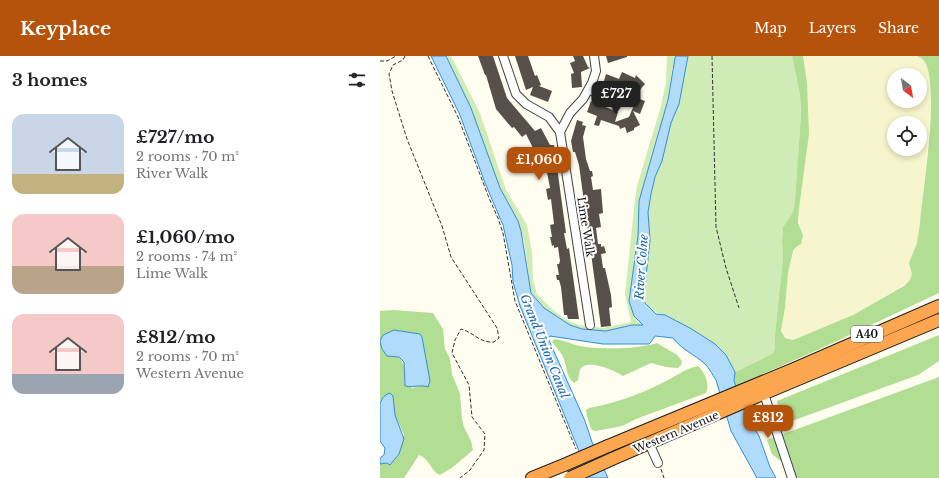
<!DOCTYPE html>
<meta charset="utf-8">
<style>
:root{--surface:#fff;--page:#f2f2f2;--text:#202124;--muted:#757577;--accent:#b45309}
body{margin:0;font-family:"Libre Baskerville",serif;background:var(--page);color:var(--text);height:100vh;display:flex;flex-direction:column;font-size:15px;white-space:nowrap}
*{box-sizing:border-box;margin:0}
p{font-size:13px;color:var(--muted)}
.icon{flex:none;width:22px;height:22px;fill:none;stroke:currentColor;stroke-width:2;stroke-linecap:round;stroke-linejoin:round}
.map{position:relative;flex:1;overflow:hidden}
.side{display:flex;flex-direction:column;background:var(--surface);width:380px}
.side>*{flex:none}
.needle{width:26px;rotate:149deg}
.fabs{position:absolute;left:507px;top:12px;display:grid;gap:8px}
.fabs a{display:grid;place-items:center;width:40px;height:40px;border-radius:50%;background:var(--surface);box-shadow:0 2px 6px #0003;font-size:20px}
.price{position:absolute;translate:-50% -34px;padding:0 9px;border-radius:8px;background:var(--accent);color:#fff;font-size:13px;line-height:26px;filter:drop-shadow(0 1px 2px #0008)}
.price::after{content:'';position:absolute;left:50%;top:24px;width:12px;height:9px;margin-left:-6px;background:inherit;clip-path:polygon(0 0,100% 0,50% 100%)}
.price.selected{background:#222;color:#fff}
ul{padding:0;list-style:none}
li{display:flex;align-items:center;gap:12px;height:100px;padding:0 12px}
li span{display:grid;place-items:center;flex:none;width:112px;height:80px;border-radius:12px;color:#555}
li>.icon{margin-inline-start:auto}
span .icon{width:48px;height:48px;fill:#fffc;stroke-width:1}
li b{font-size:17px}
h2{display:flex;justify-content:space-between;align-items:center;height:48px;padding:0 12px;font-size:17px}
header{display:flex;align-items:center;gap:24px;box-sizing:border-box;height:56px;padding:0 20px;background:var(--accent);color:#fff}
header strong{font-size:19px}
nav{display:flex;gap:22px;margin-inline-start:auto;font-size:14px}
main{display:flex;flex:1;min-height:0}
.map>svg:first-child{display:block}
.farmland{fill:#f7f5cd;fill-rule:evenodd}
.green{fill:#d0ecb6}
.forest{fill:#b2de94}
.water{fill:#b0dbfa;stroke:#338dd5}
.building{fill:#57504a}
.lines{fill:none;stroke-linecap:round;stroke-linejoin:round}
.minor-casing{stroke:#414141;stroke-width:10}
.highway-casing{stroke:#1f1f1f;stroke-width:14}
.path{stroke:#303030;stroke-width:1;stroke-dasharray:4 2;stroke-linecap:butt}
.minor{stroke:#fff;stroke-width:8}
.highway{stroke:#fca64f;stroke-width:12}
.highway-bridge-casing{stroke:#1f1f1f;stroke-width:14;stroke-linecap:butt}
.highway-bridge{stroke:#fca64f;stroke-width:12}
.labels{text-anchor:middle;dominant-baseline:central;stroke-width:4;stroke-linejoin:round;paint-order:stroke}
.shield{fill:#fff;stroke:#565656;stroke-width:1}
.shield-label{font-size:10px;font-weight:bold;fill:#0e0e0e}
.street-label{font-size:11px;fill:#0e0e0e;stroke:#fff}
.water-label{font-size:12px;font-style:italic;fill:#0f5fa8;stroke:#fff}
</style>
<header>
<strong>Keyplace</strong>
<nav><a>Map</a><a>Layers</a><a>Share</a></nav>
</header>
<main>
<section class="side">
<h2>3 homes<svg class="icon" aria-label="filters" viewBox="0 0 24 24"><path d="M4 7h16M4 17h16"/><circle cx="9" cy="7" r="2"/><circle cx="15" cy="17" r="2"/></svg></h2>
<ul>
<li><span style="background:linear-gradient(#c9d6e8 75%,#c2b280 0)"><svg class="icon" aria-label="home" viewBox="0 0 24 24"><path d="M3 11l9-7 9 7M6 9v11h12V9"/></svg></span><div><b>£727/mo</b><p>2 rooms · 70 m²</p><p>River Walk</p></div></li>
<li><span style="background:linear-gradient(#f6c9c9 65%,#b9a48a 0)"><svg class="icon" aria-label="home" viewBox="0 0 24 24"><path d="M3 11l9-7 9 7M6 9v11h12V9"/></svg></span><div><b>£1,060/mo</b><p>2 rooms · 74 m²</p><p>Lime Walk</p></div></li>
<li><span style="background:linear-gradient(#f6c9c9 75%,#9aa5b1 0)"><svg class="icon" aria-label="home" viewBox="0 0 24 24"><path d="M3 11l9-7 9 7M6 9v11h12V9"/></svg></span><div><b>£812/mo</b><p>2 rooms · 70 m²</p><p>Western Avenue</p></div></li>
</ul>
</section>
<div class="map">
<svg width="559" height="422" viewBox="0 0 559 422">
<rect width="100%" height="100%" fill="#fffdef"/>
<path class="farmland" d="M423,0H537L546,7L549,18L552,44L540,167L537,187L529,207L532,218L530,225L524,229L473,259L413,284H409L405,282L401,275L405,252L408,217L420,173L419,153L429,78L427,26ZM514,19H540V45H514ZM514,67H540V93H514Z"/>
<g class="green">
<polygon points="66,0 71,0 100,57 126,134 147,169 152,196 153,224 157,238 173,254 185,263 199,269 223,272 251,266 245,238 255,143 257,130 281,50 286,26 287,0 296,0 292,14 288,44 259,145 258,180 249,245 256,264 263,269 252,269 227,275 202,273 190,269 176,261 164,252 151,237 144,185 138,165 120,132 91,52"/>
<path d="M308,0H412L420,39L421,58L415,144L413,156L403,171L402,186L403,201L395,278V293L392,298L355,316L346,299L335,288L285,259C274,257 266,251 264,240L270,184L268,156L271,138L275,121L282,105L291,67L299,48Z"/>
</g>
<g class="forest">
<path d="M412,0H423L427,26L429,78L419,153L418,167L423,179L421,188L416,191L413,195L408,217L405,252L401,275L405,282L413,284L473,259L524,230L530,224L532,218L529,207L537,187L540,167C543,131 559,38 546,8C544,4 541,2 537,0H559V237L442,292L356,330L354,325L355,316L392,298L395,293V278L403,201L402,186L403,171L413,156L415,144L421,58L420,39Z"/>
<path d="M13,254L53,257L63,273L65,293L70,303L72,318L80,338L82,363L84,371L91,385L93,394L73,411L60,419C51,416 51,404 39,399L24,422H0V408L7,406L10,409L24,379L15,359L13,340L1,344L0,349V286L2,293C22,302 27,304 24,326L32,332L43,329L50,325C46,309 45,293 40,278L14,274L3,279L0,285V255Z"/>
<path d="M559,279V305L538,319L412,365C401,362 399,356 397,345Z"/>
<path d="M174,283C184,284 191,288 200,290C219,294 259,293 277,287L297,299L302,305L301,309L298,312L286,311L271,307L243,320C236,315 209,303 201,312C199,315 199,321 198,324L194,327C186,321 187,310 183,301C181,296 175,290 172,286Z"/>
<path d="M318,310C325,316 330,329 326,337L256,363L242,370L216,375L212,374C210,371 206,358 206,354L209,352C235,347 259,339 282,327C295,321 304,313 318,310Z"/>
<polygon points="559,321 559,422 416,422 409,412 392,398 387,384"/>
</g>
<g class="water">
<path d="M51,0H66L91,52L120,132L138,165L141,175L151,237L164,252L190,269L202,273L226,275L252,269H263L254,260L249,245L258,180L259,145L288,44L295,2L296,0H308L299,48L291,67L282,105L275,121L271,138L268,156L270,184L264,240L265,247L276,258L285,259L310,272L335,288L346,299L355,316L354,325L366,358L379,380L390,411L396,422H377L351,375L336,324C332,318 329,312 325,308C314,298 302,294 293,282L275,280L271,286L269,288H223L170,280L168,282L205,365L212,386L228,422H210L140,250L133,226L132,209L123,169L105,127L80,59Z"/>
<path d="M14,274L40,278L42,281L50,325L48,331C40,328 34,332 25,330L24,306L19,301L7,300L2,293L0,285L3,279Z"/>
<path d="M10,337L13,340L15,359L24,383L19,398L10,409L7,407L0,408V402L4,399L5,392L0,385V349C1,343 4,339 10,337Z"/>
</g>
<g class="building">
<polygon points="98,0 113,0 127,42 155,75 161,72 170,89 174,89 186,177 184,177 187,193 189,192 199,263 188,263 187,259 184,259 181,231 179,224 177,224 176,219 179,219 177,208 179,208 180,205 178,191 174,192 174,189 172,190 170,181 172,181 170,169 174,168 171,143 168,144 166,133 170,132 164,101 162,101 160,93 154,94 146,78 142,81 134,71 132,72 116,53 106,19 105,19"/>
<polygon points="135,0 148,0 155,20 157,19 161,29 159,30 172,35 168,46 150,39 153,31 146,34"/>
<polygon points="193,0 203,0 208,11 210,12 201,16 202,31 192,32 191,18 194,17 190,7 195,5"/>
<polygon points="226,0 247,0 247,1 228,7"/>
<polygon points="242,16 255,22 256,19 265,28 258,36 250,28 248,33 241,30 239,35 230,31 229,34 222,32 226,18 239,23"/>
<polygon points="257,42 265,45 260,58 253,55 260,69 254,72 254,74 247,77 245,71 240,73 239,70 221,64 219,70 214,69 217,60 207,56 211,45 238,56 235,66 249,61"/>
<polygon points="197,64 203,66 202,69 206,70 203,81 206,103 210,115 212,115 213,120 211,121 213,134 221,133 223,157 219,158 221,171 216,172 218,188 221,188 221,191 224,190 226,197 221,198 223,212 225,212 231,239 232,251 229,252 231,270 221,271 199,109 195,96 193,96 191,85"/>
</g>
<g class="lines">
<defs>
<g id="minor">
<polyline points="123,0 136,38 146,48 169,61 180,76 210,269"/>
<polyline points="209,34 246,46"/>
<polyline points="180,76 190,57 203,43 212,27 216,15 214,0"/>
<polyline points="384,338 412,422"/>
<polyline points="269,387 278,407"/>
</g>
<g id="highway">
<polyline points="228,390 414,313 559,250"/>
<polyline points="232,403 373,342 559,264"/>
<polyline points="152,422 184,409"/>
</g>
</defs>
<use href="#minor" class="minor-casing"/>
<use href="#highway" class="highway-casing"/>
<g class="path">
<path d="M25,0L23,4L13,9L9,18L12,35L27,83L62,170L71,201L117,272L119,282L114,286C99,287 95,277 81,273L75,284L72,297L89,329L92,361L105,378L104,394L90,414L80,422"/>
<polyline points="48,0 78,61 109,142 118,162 123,177 135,245 196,393"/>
<polyline points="332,0 336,171 346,212 359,252"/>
<polyline points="0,5 7,5 16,0"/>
<polyline points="281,413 284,422"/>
</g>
<use href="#minor" class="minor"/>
<use href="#highway" class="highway"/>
<defs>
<g id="highway-bridge">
<polyline points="184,409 228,390"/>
<polyline points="190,422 232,403"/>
</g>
</defs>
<use href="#highway-bridge" class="highway-bridge-casing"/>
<use href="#highway-bridge" class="highway-bridge"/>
</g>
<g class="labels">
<rect class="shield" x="471" y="270" width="32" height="16" rx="3"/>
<g class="shield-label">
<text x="487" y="278">A40</text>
</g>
<g class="street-label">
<text transform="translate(206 171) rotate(81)">Lime Walk</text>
<text transform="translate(296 376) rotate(-23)">Western Avenue</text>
</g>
<g class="water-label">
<text transform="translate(261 211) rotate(-86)">River Colne</text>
<text transform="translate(165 290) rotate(68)">Grand Union Canal</text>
</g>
</g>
</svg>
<div class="fabs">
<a><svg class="needle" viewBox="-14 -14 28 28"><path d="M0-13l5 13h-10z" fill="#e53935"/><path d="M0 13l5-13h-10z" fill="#757577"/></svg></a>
<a><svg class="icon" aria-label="locate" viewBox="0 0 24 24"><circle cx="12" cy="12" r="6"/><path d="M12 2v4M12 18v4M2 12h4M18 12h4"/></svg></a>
</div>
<b class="price selected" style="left:236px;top:59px">£727</b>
<b class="price" style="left:159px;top:125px">£1,060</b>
<b class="price" style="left:388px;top:383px">£812</b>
</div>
</main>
